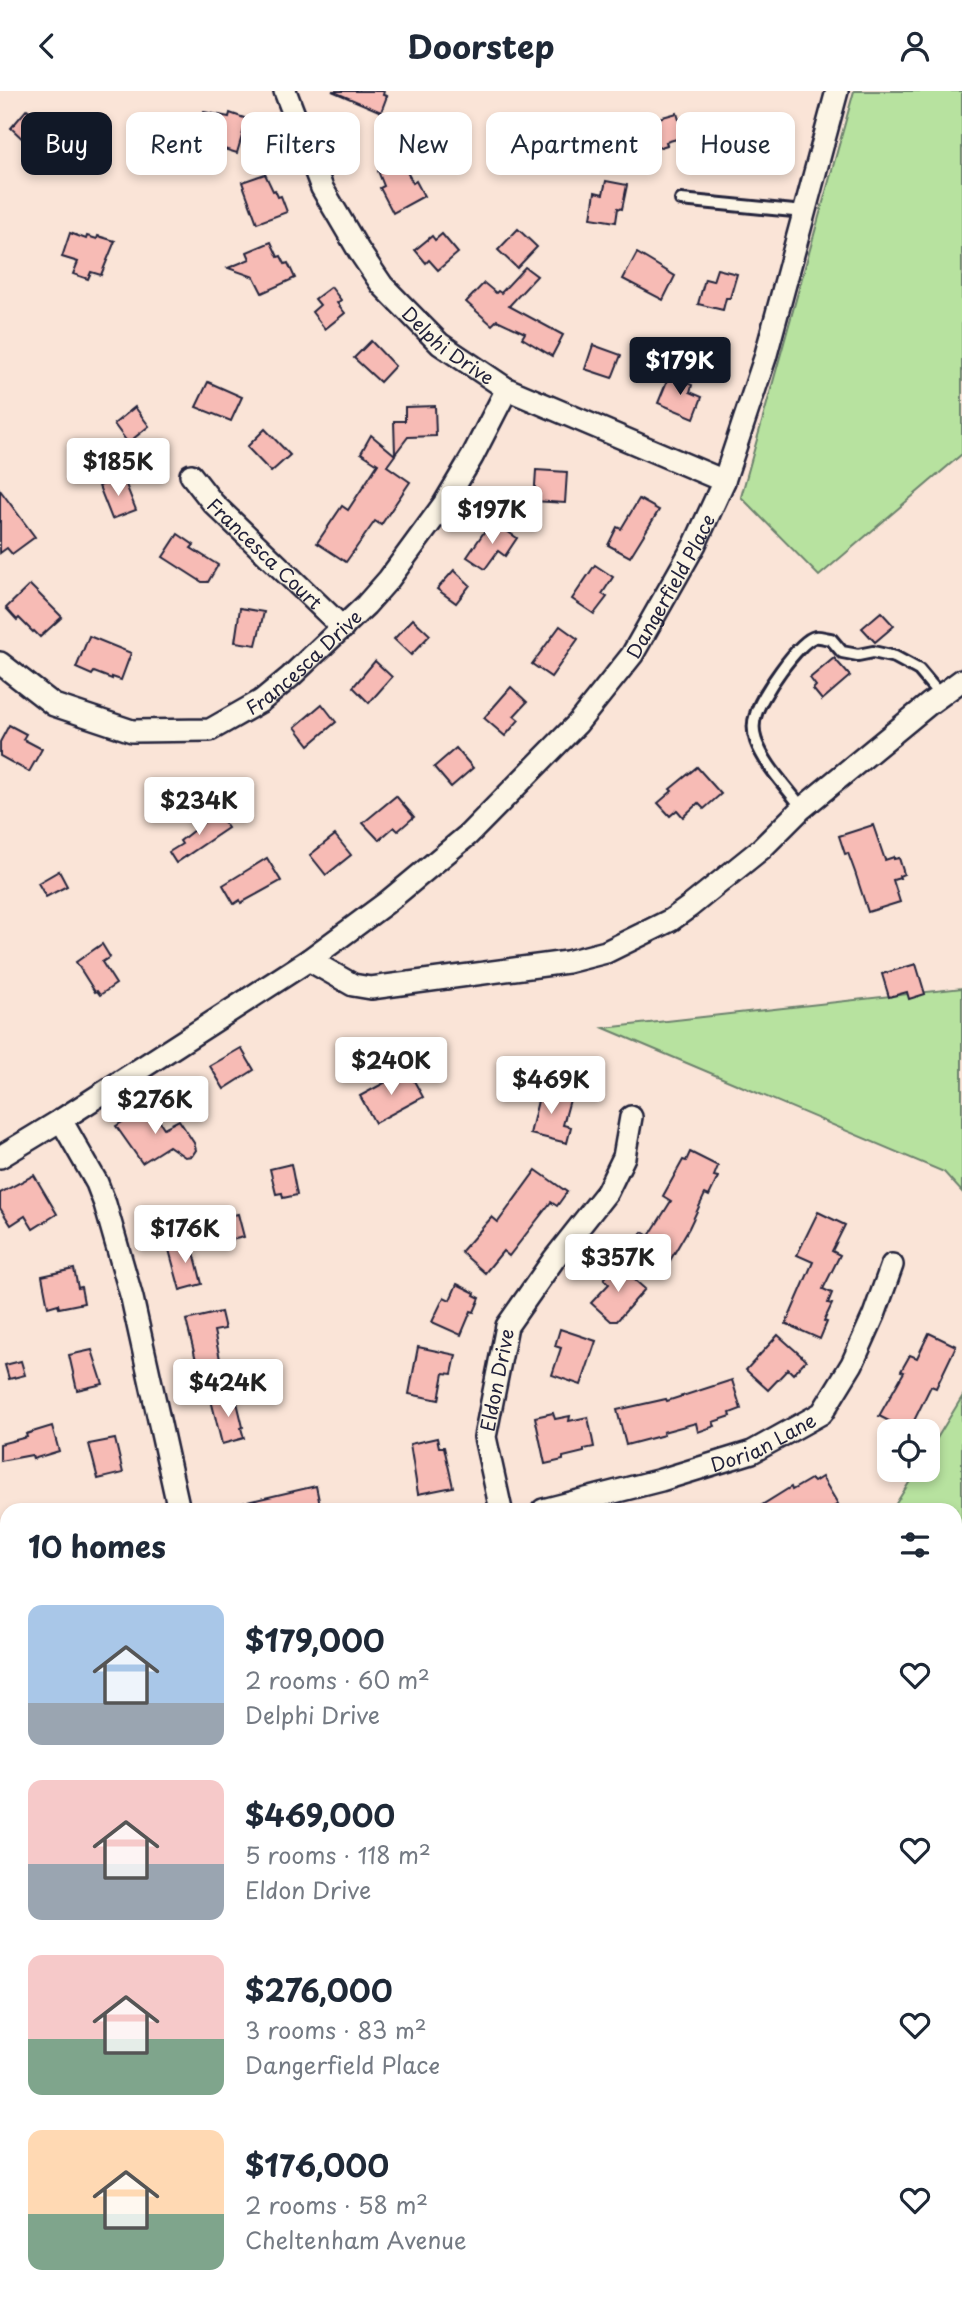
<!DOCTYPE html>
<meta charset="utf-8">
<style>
:root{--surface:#fff;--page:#f2f2f3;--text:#1f2937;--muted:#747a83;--accent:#111827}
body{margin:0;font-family:"Playpen Sans",sans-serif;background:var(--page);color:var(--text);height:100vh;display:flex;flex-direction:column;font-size:26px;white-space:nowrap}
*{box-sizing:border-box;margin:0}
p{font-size:23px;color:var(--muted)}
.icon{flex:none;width:38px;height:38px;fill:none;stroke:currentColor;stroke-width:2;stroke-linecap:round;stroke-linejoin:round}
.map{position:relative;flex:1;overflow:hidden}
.drawer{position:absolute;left:0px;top:1412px;width:962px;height:800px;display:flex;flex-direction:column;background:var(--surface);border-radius:21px 21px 0 0;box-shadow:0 4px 10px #0003}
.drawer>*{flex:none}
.hud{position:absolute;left:21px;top:21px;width:920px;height:63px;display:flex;gap:14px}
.fabs{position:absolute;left:877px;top:1328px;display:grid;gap:14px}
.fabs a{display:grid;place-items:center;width:63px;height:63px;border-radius:14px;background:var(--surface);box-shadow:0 4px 10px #0003;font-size:35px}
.price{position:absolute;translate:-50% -60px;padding:0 16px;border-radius:7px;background:#fff;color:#222;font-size:23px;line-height:46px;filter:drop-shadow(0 2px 4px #0008)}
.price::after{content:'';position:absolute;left:50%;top:42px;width:21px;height:16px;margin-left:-10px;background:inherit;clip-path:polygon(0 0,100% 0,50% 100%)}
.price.on{background:var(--accent);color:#fff}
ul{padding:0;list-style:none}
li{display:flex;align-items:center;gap:21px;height:175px;padding:0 28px}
li span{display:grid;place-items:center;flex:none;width:196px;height:140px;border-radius:14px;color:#555}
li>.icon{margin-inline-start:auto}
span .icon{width:84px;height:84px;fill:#fffc;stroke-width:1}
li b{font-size:30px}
h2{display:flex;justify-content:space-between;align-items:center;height:84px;padding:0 28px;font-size:30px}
.tag{padding:0 24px;border-radius:14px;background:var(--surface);box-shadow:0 4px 10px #0003;font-size:24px;line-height:63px}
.tag.on{background:var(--accent);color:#fff}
header{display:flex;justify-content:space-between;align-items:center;height:91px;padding:0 28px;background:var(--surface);font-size:32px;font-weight:700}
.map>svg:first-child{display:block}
.green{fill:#b7e29f;stroke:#6c826d;stroke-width:2}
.building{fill:#f7bbb5;stroke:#22223b;stroke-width:2}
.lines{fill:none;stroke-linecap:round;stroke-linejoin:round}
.lane-casing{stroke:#22223b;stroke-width:16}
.street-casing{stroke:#22223b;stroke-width:26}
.lane{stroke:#fcf5e5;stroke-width:10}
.street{stroke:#fcf5e5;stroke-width:21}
.labels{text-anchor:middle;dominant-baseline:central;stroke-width:7;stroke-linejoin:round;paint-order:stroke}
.street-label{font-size:19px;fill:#22223b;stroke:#fcf5e5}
</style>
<header><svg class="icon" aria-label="back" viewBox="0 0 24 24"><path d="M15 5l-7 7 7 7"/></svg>Doorstep<svg class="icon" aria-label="person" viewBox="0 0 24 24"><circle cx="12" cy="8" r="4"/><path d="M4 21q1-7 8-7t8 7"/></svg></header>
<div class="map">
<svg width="962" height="2211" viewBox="0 0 962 2211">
<rect width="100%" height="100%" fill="#fae4d7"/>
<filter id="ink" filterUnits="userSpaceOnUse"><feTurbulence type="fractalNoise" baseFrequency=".0143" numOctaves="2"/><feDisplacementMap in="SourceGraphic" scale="14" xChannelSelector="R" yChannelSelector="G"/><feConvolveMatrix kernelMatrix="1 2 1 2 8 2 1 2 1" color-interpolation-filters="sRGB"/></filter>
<g filter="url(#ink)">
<g class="green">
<polygon points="854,0 962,0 962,363 819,485 741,406"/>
<polygon points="962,897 962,1101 944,1081 604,937"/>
<polygon points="962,1306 962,1460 956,1462 956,1419 892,1419 917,1379 928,1379 928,1362"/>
</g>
<g class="building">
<polygon points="332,0 384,0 383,4 387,5 381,21"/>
<polygon points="27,18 42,29 44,27 50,33 52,31 65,43 41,69 28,58 30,55 11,37"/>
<polygon points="204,21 229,26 230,22 247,28 237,62 224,58 222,66 206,61 210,49 197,45"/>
<polygon points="677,22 684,46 666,51 667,54 648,60 641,32"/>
<polygon points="741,32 761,39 754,64 741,60 740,64 716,57 722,36 738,41"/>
<polygon points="400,68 413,92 416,90 424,105 393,122 380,97 384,95 378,80"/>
<polygon points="265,83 273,100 275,99 278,106 281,105 287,121 257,132 242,91"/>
<polygon points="606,90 627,94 622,118 618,117 616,131 591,127 595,101 603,103"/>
<polygon points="518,138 537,156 517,177 498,159"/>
<polygon points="70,142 86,148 87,145 97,148 98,145 115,150 101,184 91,181 88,188 73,183 78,171 62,166"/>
<polygon points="442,143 458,162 438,179 429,169 426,172 415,159 432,145 435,149"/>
<polygon points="271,151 278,166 281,165 285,173 288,172 295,187 262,202 254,186 228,177 250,168 247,161"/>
<polygon points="637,162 675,185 663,209 623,188"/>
<polygon points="525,176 537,185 509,215 563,244 552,265 522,247 525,242 497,229 492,234 466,211 484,192 496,202 498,200 501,202"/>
<polygon points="717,178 737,183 730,207 726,207 723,219 698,213 705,188 713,190"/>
<polygon points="331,196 341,209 337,212 345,222 325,238 312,221 320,214 315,208"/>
<polygon points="371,250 395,275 380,291 354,267"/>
<polygon points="593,254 621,264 612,287 585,278"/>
<polygon points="669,285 692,294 690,301 702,306 694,327 658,312"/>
<polygon points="208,291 242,306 231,330 196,316"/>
<polygon points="435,315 436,345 408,346 395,363 394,330 405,330 405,316"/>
<polygon points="135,316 149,335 128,352 114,333"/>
<polygon points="265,338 290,364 271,381 247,356"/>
<polygon points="371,344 395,364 387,375 410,391 381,434 375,430 346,471 317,452 342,415 348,419 378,373 361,362"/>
<polygon points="536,379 567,381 565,412 534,410"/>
<polygon points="123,386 136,419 112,428 99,395"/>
<polygon points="0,399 35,446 12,463 7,457 0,462"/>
<polygon points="639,408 659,419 630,466 608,454 617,436 621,438"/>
<polygon points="495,432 517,447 505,465 498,460 485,478 467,466 484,441 488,443"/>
<polygon points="178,443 194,454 191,457 218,474 208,491 202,491 163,466"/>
<polygon points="595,474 613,486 602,503 607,506 594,523 572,508"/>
<polygon points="454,479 470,494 456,512 437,498"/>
<polygon points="30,494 62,526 40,546 34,540 33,541 19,527 17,529 6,517"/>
<polygon points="240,517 264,521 256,554 235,551"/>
<polygon points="881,521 894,535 875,551 862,537"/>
<polygon points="413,528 430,544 411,564 394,548"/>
<polygon points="560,535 578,548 551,586 532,573"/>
<polygon points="89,545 131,562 121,589 112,586 112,588 94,581 92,584 76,577"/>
<polygon points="834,567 850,585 822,609 813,598 816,595 810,587"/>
<polygon points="375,570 392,586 369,612 353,596"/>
<polygon points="511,596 527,611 514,625 519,629 505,645 484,627"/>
<polygon points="322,613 336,631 309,654 295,636"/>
<polygon points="9,634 26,643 23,648 42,658 29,681 0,665 0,651"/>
<polygon points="456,657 473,677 451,696 434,676"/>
<polygon points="697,676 721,703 704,718 698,712 683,726 677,719 670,725 658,712 672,700 670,698"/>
<polygon points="396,705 414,726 398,740 394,736 379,749 363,732"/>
<polygon points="217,721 228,737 176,772 169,761 182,753 180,750"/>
<polygon points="873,734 885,769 894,766 894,768 899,767 904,783 899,785 900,787 893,789 900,811 868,821 855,781 848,762 845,763 839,745"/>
<polygon points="335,744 351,764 326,784 310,764"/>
<polygon points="267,767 281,790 241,812 240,809 234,813 223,794"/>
<polygon points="59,780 67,795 46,806 38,792"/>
<polygon points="102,853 110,866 102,871 116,893 100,904 97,900 95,901 76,871"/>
<polygon points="916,873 925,903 909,908 907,901 889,906 882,883"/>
<polygon points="241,957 254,979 224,998 210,975"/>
<polygon points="408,979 423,1006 375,1032 360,1005"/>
<polygon points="541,997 571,1005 563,1034 571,1036 567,1052 530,1043"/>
<polygon points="149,1014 164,1037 179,1029 194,1052 196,1059 192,1065 185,1066 169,1055 142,1072 116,1035"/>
<polygon points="690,1061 718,1075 714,1085 718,1086 709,1105 705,1103 689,1137 665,1178 632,1158 642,1141 649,1145 671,1110 663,1105 683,1069 686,1070"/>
<polygon points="291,1073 297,1104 283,1107 282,1102 276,1103 270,1078"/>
<polygon points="536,1079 567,1101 557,1115 551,1111 509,1165 503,1160 485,1182 461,1161 492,1126 498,1131"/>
<polygon points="34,1084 57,1123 33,1138 25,1125 11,1134 0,1117 0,1102"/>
<polygon points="818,1121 845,1134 832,1160 840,1164 823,1198 832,1202 828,1212 832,1213 824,1230 827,1231 820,1248 786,1233 813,1171 797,1164"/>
<polygon points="238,1123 244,1146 218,1152 212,1129"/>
<polygon points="191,1149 202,1193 180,1199 168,1155"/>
<polygon points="617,1173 645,1198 617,1230 611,1230 591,1212 609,1193 604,1188"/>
<polygon points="74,1178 78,1197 81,1196 84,1212 59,1217 58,1213 48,1216 42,1185"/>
<polygon points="457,1193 475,1202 474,1204 480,1207 474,1221 471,1220 461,1244 432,1231 444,1206 450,1209"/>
<polygon points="221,1221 225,1238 214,1240 220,1268 197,1273 186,1229"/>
<polygon points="560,1238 596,1250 581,1294 552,1284 561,1257 555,1255"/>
<polygon points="929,1242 956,1255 936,1297 931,1295 909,1340 879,1325 904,1281 901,1280 910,1264 917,1267"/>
<polygon points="778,1244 806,1269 793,1283 788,1278 768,1299 746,1279"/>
<polygon points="418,1256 456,1264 452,1283 444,1282 439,1309 409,1303"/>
<polygon points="92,1259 103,1293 77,1299 69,1264"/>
<polygon points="21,1270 25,1284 9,1288 5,1274"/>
<polygon points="732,1289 741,1318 730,1322 731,1325 713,1331 715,1335 698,1341 696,1332 663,1341 664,1344 626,1354 617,1319 666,1308 667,1310"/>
<polygon points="235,1303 243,1336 241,1337 244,1347 222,1353 211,1309"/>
<polygon points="553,1322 555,1328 570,1325 569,1330 588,1326 594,1356 584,1358 584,1361 563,1366 563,1369 545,1373 535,1326"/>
<polygon points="52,1335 59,1360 33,1368 32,1364 0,1370 0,1353 27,1346 26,1343"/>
<polygon points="437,1347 439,1356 444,1356 453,1396 418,1403 410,1353"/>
<polygon points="115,1348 123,1382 98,1388 89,1353"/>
<polygon points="822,1386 838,1413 828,1419 754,1419 791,1396 792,1399 811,1388 814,1391"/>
<polygon points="316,1395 321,1419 238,1419 238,1413"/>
</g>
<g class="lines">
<defs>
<g id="lane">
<polyline points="681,109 804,121"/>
<path d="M802,717C787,696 765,675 756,650C753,641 753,631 756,623C760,607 799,549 815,546C819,545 827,548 831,548L842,561L858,564L873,561L895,566L919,579L940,604"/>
</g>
<g id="street">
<path id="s1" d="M285,0L322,97L359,160L382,194L440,253L507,298L724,390"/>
<path id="s2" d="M191,384L213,412L343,537"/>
<path id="s3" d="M0,572L54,614L132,640L210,639L261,610L290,586L366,514L389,488L444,413L472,366L507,298"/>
<path id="s4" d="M309,869L386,812L468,744L577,633L632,564L695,453L724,390L765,267L837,0"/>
<polyline points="61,1029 97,1092 105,1113 132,1207 179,1419"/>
<polyline points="0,1066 61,1029 309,869 353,894 371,897 567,871 606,861 671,829 689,816 761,758 800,719 929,613 962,589"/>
<path id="s5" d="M501,1419L485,1346L507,1235L554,1168L607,1101L624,1066L631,1026"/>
<path id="s6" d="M543,1419L661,1389L752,1361L822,1322L852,1273L874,1224L892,1174"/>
<polyline points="0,1544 7,1541"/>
<polyline points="956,2007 962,2036"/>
<polyline points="354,2205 355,2211"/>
<polyline points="678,2205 680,2211"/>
</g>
</defs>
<use href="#lane" class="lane-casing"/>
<use href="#street" class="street-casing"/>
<use href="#lane" class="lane"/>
<use href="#street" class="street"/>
</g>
</g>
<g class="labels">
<g class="street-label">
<text stroke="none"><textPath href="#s1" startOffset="308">Delphi Drive</textPath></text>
<text stroke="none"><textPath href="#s2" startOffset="108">Francesca Court</textPath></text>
<text stroke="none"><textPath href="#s4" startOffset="525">Dangerfield Place</textPath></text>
<text stroke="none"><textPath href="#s3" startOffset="345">Francesca Drive</textPath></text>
<text stroke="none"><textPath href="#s5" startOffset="133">Eldon Drive</textPath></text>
<text stroke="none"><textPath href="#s6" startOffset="231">Dorian Lane</textPath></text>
</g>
</g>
</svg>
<div class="fabs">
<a><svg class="icon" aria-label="locate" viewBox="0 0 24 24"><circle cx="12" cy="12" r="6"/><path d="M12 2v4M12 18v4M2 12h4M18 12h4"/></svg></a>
</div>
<b class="price on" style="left:680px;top:306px">$179K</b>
<b class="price" style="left:118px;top:407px">$185K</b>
<b class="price" style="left:492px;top:455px">$197K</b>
<b class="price" style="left:199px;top:746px">$234K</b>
<b class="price" style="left:391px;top:1006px">$240K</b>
<b class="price" style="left:551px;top:1025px">$469K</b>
<b class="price" style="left:155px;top:1045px">$276K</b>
<b class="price" style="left:185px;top:1174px">$176K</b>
<b class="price" style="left:618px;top:1203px">$357K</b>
<b class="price" style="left:228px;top:1328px">$424K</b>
<div class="hud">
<a class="tag on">Buy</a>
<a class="tag">Rent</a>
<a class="tag">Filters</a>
<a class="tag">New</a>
<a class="tag">Apartment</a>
<a class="tag">House</a>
</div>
<section class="drawer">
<h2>10 homes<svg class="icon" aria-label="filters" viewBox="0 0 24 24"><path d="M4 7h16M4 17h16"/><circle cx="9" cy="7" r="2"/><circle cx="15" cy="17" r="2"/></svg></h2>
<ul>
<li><span style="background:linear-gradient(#a9c7e8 70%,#9aa5b1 0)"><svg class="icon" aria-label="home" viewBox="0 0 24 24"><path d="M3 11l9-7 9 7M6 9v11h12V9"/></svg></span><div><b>$179,000</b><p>2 rooms · 60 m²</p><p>Delphi Drive</p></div><svg class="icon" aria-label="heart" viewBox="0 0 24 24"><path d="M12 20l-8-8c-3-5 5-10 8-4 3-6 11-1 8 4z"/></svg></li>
<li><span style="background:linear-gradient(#f6c9c9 60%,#9aa5b1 0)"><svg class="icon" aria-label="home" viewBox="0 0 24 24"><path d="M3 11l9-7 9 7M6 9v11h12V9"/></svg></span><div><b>$469,000</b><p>5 rooms · 118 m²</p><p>Eldon Drive</p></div><svg class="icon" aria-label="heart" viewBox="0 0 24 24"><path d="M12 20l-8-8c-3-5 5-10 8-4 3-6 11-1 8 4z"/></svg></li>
<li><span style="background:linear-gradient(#f6c9c9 60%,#7fa58c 0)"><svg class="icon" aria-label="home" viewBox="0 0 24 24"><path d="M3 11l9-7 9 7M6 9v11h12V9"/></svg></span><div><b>$276,000</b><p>3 rooms · 83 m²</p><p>Dangerfield Place</p></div><svg class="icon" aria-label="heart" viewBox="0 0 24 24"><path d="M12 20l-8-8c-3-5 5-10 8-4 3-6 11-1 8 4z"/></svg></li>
<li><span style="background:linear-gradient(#ffd9b3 60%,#7fa58c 0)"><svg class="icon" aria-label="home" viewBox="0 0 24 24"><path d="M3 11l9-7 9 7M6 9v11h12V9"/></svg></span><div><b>$176,000</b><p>2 rooms · 58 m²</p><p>Cheltenham Avenue</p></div><svg class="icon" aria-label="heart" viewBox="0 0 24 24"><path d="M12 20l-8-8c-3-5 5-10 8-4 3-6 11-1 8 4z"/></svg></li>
</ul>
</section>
</div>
